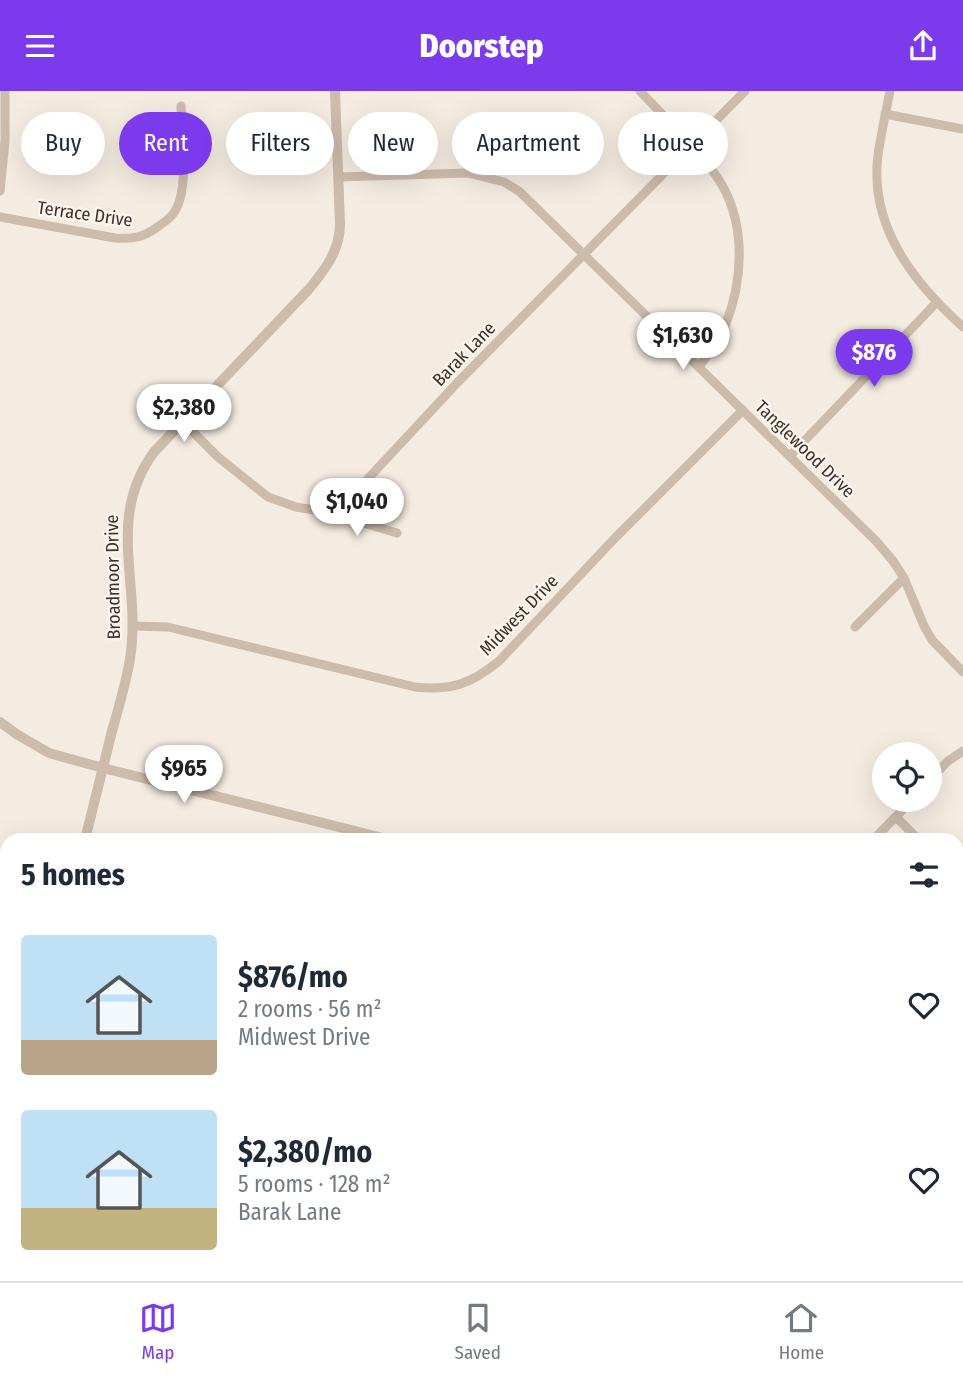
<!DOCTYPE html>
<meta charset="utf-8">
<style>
:root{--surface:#fff;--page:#f2f2f3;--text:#1f2937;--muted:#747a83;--line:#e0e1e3;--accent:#7c3aed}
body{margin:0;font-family:"Fira Sans Condensed",sans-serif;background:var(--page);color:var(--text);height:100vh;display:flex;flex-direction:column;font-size:26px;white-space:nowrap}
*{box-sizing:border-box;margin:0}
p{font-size:23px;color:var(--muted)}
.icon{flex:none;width:38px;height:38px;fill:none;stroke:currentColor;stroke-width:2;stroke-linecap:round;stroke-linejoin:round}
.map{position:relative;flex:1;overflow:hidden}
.side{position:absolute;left:0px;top:742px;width:964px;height:448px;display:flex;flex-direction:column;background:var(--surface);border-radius:21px 21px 0 0;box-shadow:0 7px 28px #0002}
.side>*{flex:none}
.hud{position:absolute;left:21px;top:21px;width:922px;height:63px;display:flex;gap:14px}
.tools{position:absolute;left:872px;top:651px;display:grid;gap:14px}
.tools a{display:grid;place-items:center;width:70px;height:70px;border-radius:50%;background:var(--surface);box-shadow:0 7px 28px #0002;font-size:35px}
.price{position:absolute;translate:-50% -60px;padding:0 16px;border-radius:24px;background:#fff;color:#222;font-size:23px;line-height:46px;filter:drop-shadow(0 2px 4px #0008)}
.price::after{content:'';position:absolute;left:50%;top:42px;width:21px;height:16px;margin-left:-10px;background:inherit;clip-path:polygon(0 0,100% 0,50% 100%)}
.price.active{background:var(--accent);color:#fff}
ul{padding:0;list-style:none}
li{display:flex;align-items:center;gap:21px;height:175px;padding:0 21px}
li span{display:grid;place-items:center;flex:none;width:196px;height:140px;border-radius:7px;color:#555}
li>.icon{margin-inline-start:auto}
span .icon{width:84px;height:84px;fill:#fffc;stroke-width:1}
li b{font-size:30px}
h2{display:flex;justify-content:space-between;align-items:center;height:84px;padding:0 21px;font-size:30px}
.pill{padding:0 24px;border-radius:32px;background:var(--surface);box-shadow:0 7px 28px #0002;font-size:24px;line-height:63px}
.pill.active{background:var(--accent);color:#fff}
header{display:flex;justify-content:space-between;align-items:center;height:91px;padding:0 21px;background:var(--accent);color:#fff;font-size:32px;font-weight:800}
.tab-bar{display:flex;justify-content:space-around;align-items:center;height:98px;border-top:2px solid var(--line);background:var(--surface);font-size:19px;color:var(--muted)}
.tab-bar a{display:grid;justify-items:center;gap:4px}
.tab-bar .active{color:var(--accent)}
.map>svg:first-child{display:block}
.green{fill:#b8c4a0}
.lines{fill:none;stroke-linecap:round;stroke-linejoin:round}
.river{stroke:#7fb0b2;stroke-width:19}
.minor{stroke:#cdbbac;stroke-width:9}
.tertiary{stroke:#cdbbac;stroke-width:10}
.labels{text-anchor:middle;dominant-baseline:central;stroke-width:5;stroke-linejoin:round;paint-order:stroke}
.street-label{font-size:18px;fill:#3b302b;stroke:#fbf5ee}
</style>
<header><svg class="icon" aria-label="menu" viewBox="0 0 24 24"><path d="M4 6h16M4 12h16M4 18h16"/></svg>Doorstep<svg class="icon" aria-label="share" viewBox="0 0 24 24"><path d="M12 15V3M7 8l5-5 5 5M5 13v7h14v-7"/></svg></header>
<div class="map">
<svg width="963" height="1190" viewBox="0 0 963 1190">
<rect width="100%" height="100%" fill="#f4ebe1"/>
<polygon class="green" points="963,1132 963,1190 911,1190 918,1183 957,1183 957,1138"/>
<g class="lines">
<g class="river">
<polyline points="6,1118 7,1119"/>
<polyline points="120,1183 126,1190"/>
<polyline points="667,1183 678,1190"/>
<polyline points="343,1190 351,1183"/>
</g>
<g class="minor">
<path d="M640,0C665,27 704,63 722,94C746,136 743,191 725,235C719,250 708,263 699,276"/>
<path d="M890,0C886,21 881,43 878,64C869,135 913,191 963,236"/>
<polyline points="885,23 963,38"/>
<polyline points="339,86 468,82 504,91 519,100 876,450 893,470 904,487 924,535 932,549 963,581"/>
<polyline points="0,100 5,50 5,0"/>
<path d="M0,126L115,147C132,148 142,147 156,137C162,133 169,128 173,123C190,102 182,41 181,15"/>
<polyline points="183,331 218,366 268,406 296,416 326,421 397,442"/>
<polyline points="790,365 936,212"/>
<polyline points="326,421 349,408 458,291 745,0"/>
<path d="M133,535L168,536L415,596C451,600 471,593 499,570L615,447L743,319"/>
<polyline points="855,536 904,487"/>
<polyline points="929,690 948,670 963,660"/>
<polyline points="896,726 919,749"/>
<polyline points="873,749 912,709"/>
<polyline points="957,787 963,793"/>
<polyline points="0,818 7,820"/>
<polyline points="957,980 963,982"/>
<polyline points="0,986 7,988"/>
<polyline points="463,1190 471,1183"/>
</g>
<g class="tertiary">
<polyline points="0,631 18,644 49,662 103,677 391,749"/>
<path d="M85,749C94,713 103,677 112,640C119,616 126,592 130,568C142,492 105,428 154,361L310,197C326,177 340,159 340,133L335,0"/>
<polyline points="0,1094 7,1066"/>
<polyline points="957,1156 963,1159"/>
</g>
</g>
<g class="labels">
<g class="street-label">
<text transform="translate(85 123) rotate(8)">Terrace Drive</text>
<text transform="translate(464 263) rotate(-46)">Barak Lane</text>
<text transform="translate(805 358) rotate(44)">Tanglewood Drive</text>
<text transform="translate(113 486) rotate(-91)">Broadmoor Drive</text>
<text transform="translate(519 524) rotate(-46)">Midwest Drive</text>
</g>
</g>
</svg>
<div class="tools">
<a><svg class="icon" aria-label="locate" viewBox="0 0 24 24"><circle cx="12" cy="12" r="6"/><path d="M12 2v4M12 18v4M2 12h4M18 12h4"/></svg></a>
</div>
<b class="price" style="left:683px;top:281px">$1,630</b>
<b class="price active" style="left:874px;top:298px">$876</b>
<b class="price" style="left:184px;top:353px">$2,380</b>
<b class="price" style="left:357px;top:447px">$1,040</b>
<b class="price" style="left:184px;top:714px">$965</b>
<div class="hud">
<a class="pill">Buy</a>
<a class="pill active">Rent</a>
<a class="pill">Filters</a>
<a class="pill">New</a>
<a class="pill">Apartment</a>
<a class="pill">House</a>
</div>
<section class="side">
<h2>5 homes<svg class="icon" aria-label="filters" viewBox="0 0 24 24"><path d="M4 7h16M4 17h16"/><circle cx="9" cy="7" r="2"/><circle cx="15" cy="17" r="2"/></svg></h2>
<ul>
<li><span style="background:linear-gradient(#bfe0f5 75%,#b9a48a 0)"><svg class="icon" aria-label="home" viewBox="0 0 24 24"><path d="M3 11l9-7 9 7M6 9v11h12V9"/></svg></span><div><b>$876/mo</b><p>2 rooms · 56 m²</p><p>Midwest Drive</p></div><svg class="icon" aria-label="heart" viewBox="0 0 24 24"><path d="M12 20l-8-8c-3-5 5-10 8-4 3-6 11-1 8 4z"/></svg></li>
<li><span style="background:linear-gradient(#bfe0f5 70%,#c2b280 0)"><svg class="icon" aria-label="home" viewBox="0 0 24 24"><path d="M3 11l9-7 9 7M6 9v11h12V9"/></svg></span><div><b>$2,380/mo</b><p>5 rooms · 128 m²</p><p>Barak Lane</p></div><svg class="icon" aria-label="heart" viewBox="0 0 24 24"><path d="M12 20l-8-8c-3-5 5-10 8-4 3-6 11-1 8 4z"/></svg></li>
</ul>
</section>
</div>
<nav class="tab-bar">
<a class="active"><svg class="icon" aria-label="map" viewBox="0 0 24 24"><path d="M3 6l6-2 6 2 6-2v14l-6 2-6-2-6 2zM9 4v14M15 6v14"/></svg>Map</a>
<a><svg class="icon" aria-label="saved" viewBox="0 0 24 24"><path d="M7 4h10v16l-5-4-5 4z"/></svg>Saved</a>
<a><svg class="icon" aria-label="home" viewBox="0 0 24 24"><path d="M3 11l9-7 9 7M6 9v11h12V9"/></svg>Home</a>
</nav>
